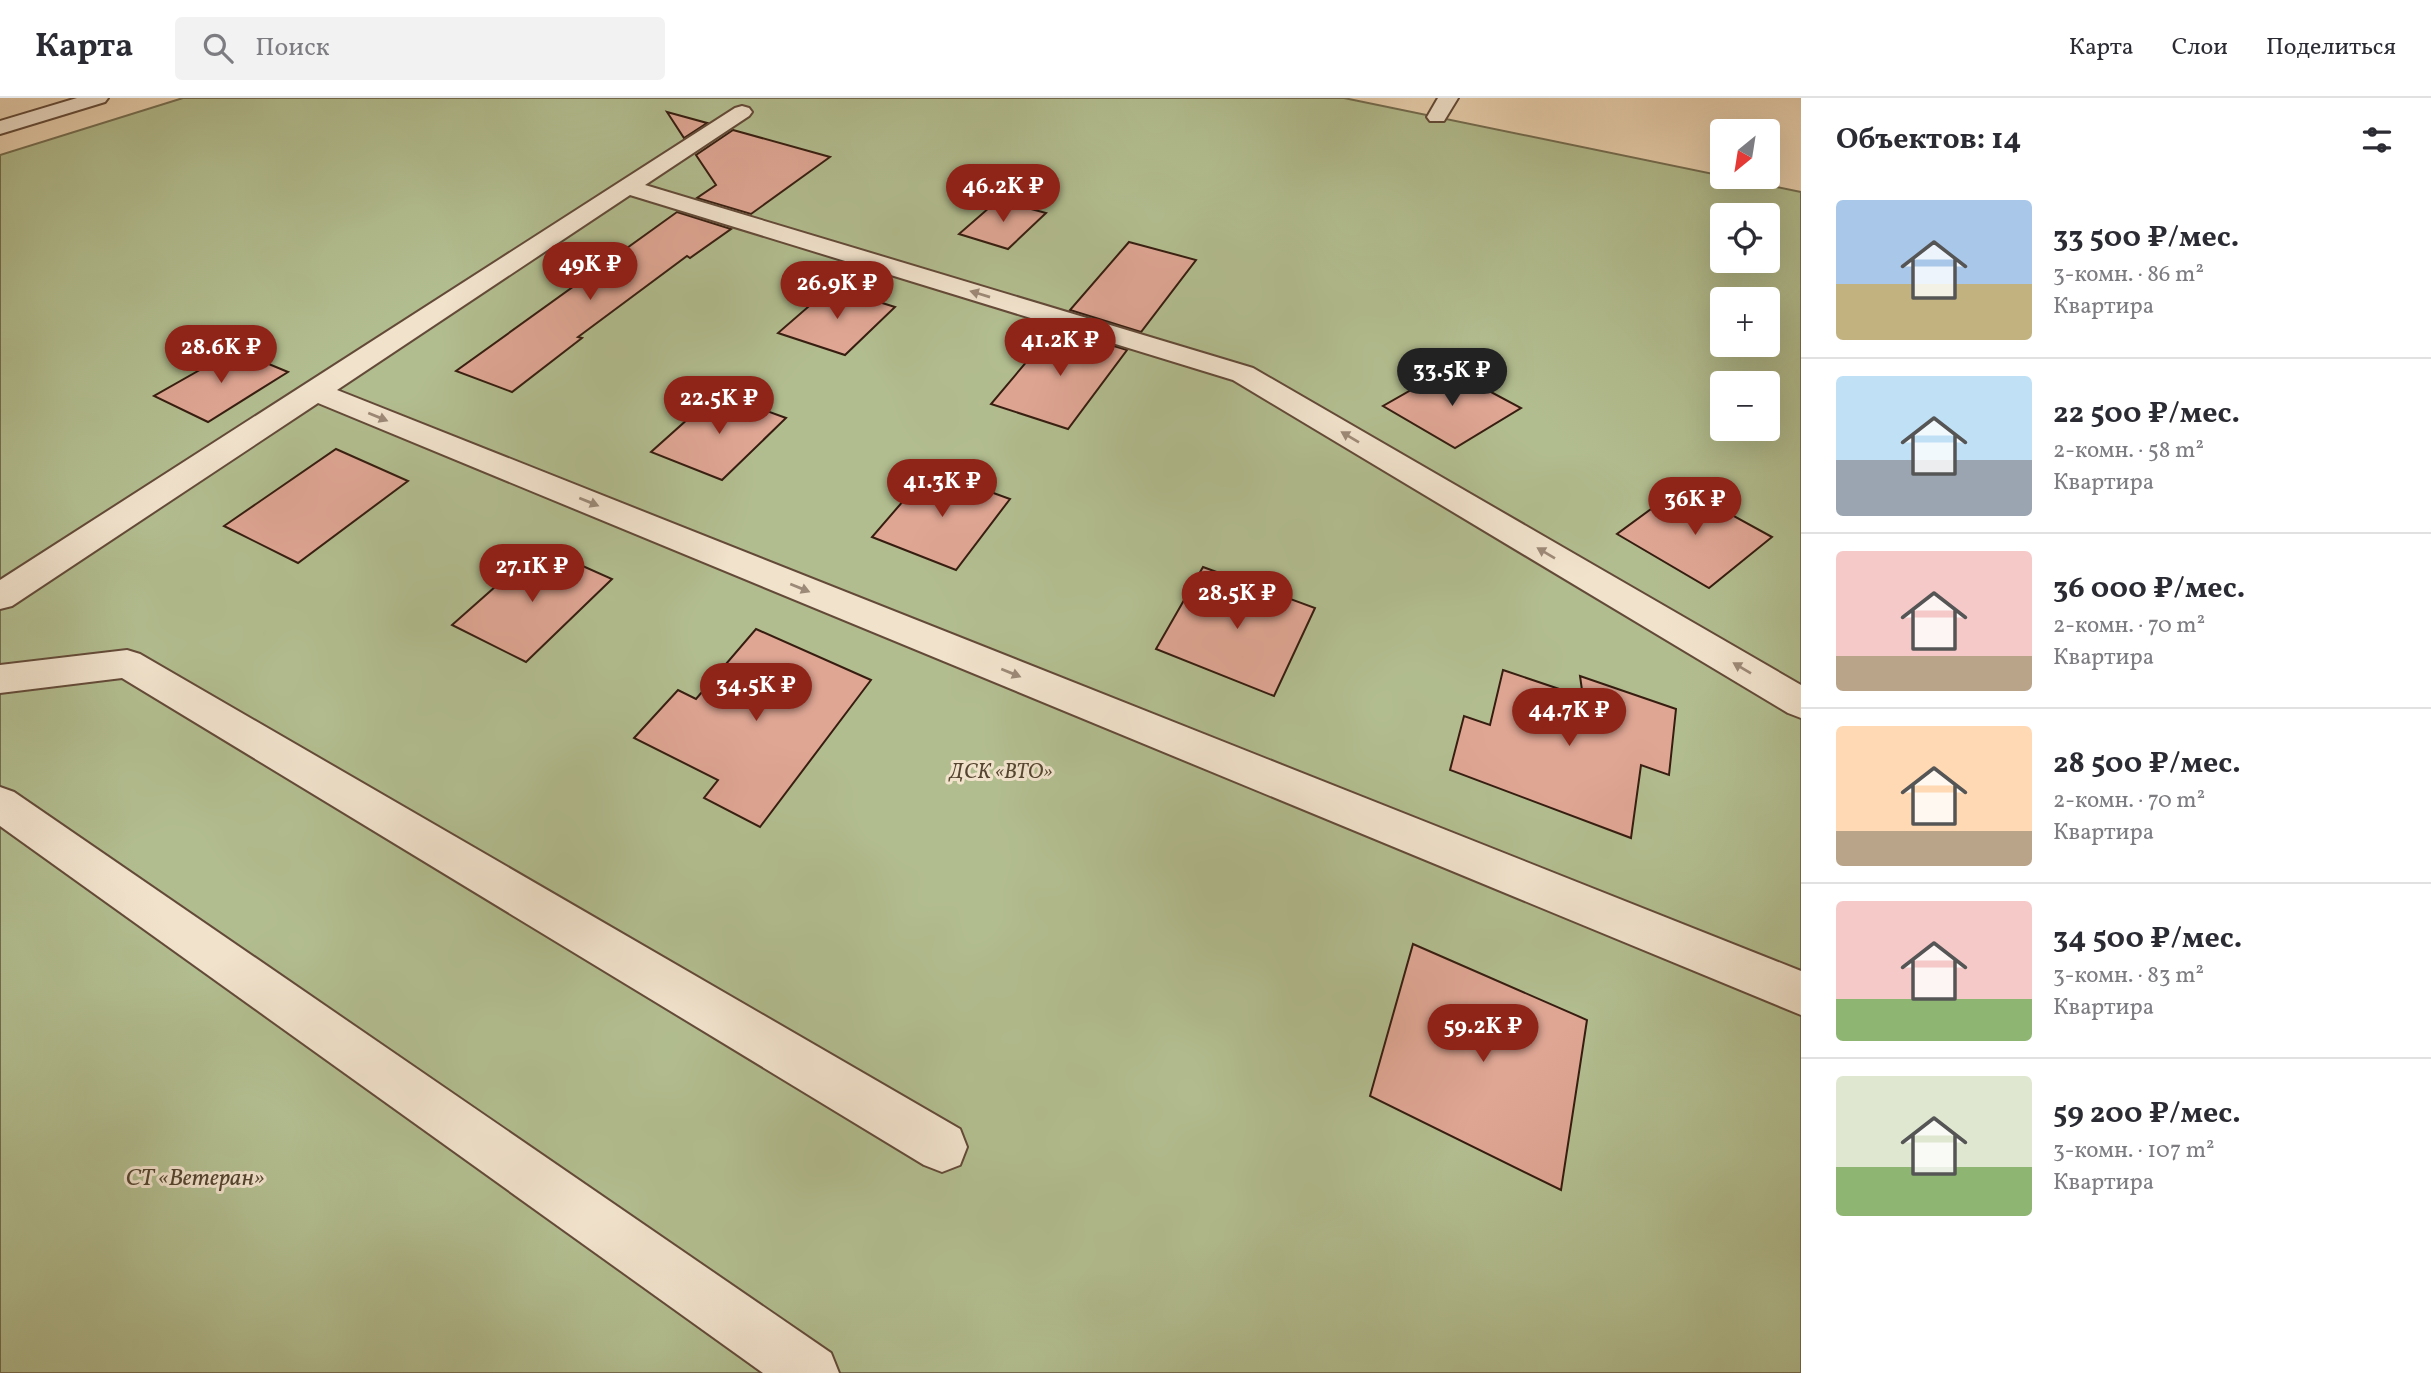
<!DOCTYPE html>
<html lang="ru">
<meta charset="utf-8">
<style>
:root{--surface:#fff;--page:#f2f2f3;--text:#2b2b33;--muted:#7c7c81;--line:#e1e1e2;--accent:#8f2418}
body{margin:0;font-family:Vollkorn,serif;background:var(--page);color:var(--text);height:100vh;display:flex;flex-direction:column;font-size:26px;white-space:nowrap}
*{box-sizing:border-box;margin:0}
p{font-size:23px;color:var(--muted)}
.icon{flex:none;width:38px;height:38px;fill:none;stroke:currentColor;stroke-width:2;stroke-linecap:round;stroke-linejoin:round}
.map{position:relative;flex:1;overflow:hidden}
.drawer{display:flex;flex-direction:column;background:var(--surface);width:630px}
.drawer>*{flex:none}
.needle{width:46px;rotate:210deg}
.buttons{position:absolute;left:1710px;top:21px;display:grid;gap:14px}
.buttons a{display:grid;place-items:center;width:70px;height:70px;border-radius:7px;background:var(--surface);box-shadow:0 7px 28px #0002;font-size:35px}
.price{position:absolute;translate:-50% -60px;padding:0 16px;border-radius:24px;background:var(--accent);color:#fff;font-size:23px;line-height:46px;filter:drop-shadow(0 2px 4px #0008)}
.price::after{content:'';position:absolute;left:50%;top:42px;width:21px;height:16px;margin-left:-10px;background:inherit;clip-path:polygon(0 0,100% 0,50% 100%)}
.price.current{background:#222;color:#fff}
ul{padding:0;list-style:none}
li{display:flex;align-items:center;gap:21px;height:175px;padding:0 35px}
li+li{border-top:2px solid var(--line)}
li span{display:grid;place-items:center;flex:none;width:196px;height:140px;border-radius:7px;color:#555}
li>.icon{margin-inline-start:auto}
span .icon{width:84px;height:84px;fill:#fffc;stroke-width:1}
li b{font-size:30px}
h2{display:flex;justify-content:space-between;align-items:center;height:84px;padding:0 35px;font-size:30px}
header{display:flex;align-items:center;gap:42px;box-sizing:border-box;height:98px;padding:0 35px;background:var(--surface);border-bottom:2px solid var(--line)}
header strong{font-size:33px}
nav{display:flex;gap:38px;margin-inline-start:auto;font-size:24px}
.search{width:490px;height:63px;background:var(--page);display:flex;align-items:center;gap:18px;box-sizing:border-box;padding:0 24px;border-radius:7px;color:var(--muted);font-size:26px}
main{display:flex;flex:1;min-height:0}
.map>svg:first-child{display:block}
.green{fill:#b2bd8f;stroke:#746d50;stroke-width:2;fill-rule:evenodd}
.building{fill:#dfa694;stroke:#361d10;stroke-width:2}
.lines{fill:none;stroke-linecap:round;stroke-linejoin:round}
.minor-casing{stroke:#634a38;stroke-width:4}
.minor{fill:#f1e2cc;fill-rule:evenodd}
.oneway{fill:#9d8977}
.labels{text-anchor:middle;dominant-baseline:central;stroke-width:6;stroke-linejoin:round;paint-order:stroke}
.park-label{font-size:21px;font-style:italic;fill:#554530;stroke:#f1e2cc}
.near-park-label{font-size:24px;font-style:italic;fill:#554530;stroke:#f1e2cc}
</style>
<header>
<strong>Карта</strong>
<div class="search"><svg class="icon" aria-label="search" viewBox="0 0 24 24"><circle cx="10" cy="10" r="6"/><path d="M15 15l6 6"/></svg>Поиск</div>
<nav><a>Карта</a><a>Слои</a><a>Поделиться</a></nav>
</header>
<main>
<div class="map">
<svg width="1801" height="1275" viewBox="0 0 1801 1275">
<rect width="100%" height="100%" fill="#ead2b0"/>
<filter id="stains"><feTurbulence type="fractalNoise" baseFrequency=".00286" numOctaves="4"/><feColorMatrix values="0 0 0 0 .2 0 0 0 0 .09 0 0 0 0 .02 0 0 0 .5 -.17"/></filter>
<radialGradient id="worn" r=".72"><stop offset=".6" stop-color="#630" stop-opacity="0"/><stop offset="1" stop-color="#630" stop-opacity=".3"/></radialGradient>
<path class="green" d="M183,0H1344L1801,94V1275H0V57ZM1722,117H1768V163H1722ZM1722,201H1768V247H1722ZM1722,285H1768V331H1722Z"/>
<g class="building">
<polygon points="667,14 707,25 684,40"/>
<polygon points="733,32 830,59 751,116 697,100 716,87 696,57"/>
<polygon points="998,102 1046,115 1008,151 959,136"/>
<polygon points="677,114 731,131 690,160 687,158 578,239 582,240 512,294 456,273"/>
<polygon points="1129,144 1196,162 1141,234 1070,212"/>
<polygon points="831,189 895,209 845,257 778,235"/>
<polygon points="1055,230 1127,252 1068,331 991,306"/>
<polygon points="235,252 288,274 208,324 154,298"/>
<polygon points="1448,271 1521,310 1455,350 1383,308"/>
<polygon points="717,295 786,320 722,382 651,354"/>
<polygon points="336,351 408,383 298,465 224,428"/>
<polygon points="930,372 1010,401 956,472 872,439"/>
<polygon points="1681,389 1772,439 1709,490 1617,436"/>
<polygon points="540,449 612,481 526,564 452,527"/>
<polygon points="1203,469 1315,510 1274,598 1156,551"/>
<polygon points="756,531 871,582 760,729 704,700 718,682 634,640 678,592 696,601"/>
<polygon points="1503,572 1583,599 1580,578 1676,611 1669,677 1641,667 1631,740 1450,672 1464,618 1490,627"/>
<polygon points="1413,846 1587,922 1561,1092 1370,998"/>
</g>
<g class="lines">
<defs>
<g id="minor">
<polygon points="77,0 108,0 105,4 0,36 0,23"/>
<polygon points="1438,0 1458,0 1444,23 1430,23 1427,19"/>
<polygon points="742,8 749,10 752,14 749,18 645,87 1253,270 1801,587 1801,620 1788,615 1233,282 630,97 337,292 1801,873 1801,917 318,305 12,508 0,511 0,482 735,10"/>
<polygon points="127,552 140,556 960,1031 967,1049 960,1067 942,1074 924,1067 122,580 0,595 0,567"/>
<polygon points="0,689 14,694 831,1255 839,1275 763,1275 0,728"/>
</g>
</defs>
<use href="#minor" class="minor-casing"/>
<use href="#minor" class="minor"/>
</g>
<defs><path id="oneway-solid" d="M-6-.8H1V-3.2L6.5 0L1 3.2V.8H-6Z" transform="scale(1.75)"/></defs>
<g class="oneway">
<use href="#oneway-solid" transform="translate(980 196) rotate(-163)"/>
<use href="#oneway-solid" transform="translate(378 319) rotate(22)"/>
<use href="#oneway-solid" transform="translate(1350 339) rotate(-149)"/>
<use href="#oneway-solid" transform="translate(589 404) rotate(22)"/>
<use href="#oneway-solid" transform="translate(1546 455) rotate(-149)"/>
<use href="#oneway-solid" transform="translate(800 490) rotate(22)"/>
<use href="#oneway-solid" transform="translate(1742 570) rotate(-149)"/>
<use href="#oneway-solid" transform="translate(1011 575) rotate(22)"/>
</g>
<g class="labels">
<g class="park-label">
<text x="1001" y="674">ДСК «ВТО»</text>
</g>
<g class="near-park-label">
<text x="195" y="1081">СТ «Ветеран»</text>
</g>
</g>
<rect width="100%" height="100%" filter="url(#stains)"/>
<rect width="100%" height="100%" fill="url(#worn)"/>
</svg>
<div class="buttons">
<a><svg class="needle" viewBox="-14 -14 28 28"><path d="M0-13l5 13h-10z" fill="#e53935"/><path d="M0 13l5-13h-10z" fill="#7c7c81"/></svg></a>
<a><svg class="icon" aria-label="locate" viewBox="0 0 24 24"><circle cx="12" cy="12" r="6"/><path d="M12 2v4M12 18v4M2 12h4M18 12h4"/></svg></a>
<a>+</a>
<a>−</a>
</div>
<b class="price" style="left:1003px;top:126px">46.2K ₽</b>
<b class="price" style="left:590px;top:204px">49K ₽</b>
<b class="price" style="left:837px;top:223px">26.9K ₽</b>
<b class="price" style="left:1060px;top:280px">41.2K ₽</b>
<b class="price" style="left:221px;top:287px">28.6K ₽</b>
<b class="price current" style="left:1452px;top:310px">33.5K ₽</b>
<b class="price" style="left:719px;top:338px">22.5K ₽</b>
<b class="price" style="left:942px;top:421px">41.3K ₽</b>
<b class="price" style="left:1695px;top:439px">36K ₽</b>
<b class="price" style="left:532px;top:506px">27.1K ₽</b>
<b class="price" style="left:1237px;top:533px">28.5K ₽</b>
<b class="price" style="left:756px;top:625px">34.5K ₽</b>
<b class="price" style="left:1569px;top:650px">44.7K ₽</b>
<b class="price" style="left:1483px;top:966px">59.2K ₽</b>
</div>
<section class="drawer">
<h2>Объектов: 14<svg class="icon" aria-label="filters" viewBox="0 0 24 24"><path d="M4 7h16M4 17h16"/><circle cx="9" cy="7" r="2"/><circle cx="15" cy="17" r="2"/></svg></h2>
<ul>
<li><span style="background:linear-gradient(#a9c7e8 60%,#c2b280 0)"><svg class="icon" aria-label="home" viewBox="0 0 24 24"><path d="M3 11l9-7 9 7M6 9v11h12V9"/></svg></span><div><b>33 500 ₽/мес.</b><p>3-комн. · 86 m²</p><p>Квартира</p></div></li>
<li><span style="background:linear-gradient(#bfe0f5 60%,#9aa5b1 0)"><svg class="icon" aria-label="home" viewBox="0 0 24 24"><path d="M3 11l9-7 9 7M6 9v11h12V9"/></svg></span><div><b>22 500 ₽/мес.</b><p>2-комн. · 58 m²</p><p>Квартира</p></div></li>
<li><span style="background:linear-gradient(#f6c9c9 75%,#b9a48a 0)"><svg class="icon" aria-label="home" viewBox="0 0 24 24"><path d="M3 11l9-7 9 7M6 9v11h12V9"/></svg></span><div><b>36 000 ₽/мес.</b><p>2-комн. · 70 m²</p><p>Квартира</p></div></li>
<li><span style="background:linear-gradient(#ffd9b3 75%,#b9a48a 0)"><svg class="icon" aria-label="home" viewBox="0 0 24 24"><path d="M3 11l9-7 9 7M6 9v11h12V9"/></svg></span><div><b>28 500 ₽/мес.</b><p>2-комн. · 70 m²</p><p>Квартира</p></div></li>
<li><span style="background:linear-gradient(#f6c9c9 70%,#8fb573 0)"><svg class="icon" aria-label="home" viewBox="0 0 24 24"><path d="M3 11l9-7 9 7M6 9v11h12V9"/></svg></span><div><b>34 500 ₽/мес.</b><p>3-комн. · 83 m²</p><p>Квартира</p></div></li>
<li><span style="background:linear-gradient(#dfe7d0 65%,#8fb573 0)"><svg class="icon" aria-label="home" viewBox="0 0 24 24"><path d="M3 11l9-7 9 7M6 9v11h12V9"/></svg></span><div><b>59 200 ₽/мес.</b><p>3-комн. · 107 m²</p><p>Квартира</p></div></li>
</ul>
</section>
</main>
